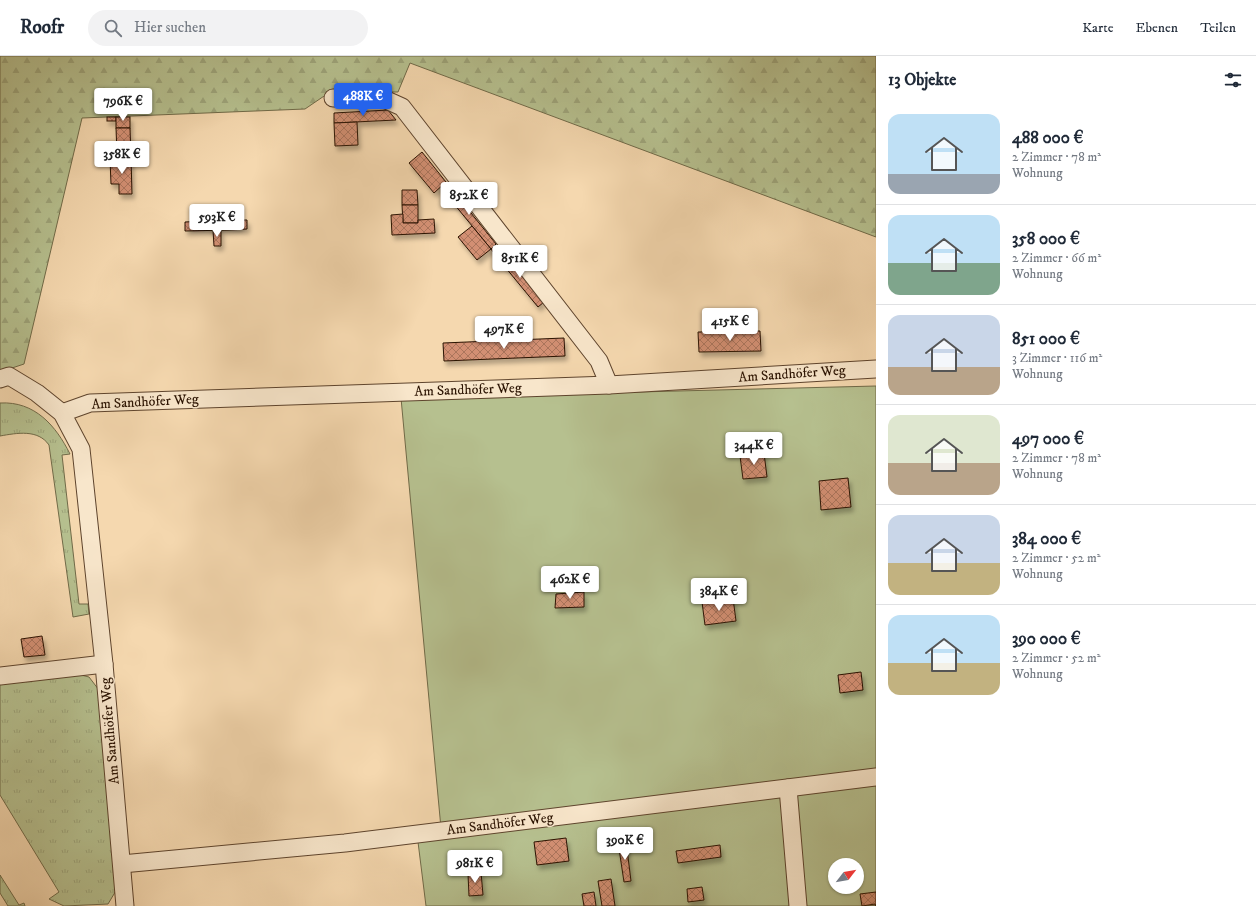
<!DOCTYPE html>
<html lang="de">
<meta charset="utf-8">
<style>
:root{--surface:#fff;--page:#f2f2f3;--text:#1f2937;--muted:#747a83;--line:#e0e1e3;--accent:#2563eb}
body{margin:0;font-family:"IM FELL DW Pica",serif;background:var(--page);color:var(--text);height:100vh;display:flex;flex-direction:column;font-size:15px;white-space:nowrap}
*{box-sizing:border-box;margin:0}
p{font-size:13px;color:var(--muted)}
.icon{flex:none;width:22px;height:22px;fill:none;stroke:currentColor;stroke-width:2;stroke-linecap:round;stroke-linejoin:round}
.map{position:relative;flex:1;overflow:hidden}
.drawer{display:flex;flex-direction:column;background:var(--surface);width:380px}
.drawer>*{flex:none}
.needle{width:26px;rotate:59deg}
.buttons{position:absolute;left:828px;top:802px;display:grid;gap:8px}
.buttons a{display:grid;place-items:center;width:36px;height:36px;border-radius:50%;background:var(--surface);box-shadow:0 1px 3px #0004;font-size:20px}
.price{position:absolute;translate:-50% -34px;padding:0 9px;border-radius:4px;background:#fff;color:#222;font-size:13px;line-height:26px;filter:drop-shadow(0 1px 2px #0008)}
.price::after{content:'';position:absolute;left:50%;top:24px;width:12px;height:9px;margin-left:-6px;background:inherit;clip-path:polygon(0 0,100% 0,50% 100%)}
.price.on{background:var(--accent);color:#fff}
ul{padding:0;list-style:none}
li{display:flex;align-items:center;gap:12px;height:100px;padding:0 12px}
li+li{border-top:1px solid var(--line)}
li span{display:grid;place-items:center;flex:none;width:112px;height:80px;border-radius:12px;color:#555}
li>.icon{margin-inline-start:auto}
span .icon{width:48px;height:48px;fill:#fffc;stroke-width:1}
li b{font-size:17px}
h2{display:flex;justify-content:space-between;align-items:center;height:48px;padding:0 12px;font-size:17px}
header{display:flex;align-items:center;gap:24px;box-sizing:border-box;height:56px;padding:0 20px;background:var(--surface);border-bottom:1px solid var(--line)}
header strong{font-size:19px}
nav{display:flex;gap:22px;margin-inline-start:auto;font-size:14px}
.search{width:280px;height:36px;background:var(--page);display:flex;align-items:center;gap:10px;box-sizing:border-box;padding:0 14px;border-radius:22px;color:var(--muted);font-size:15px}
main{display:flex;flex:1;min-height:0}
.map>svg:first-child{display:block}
.grass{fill:url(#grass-tufts);stroke:#706a48}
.forest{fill:url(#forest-firs);stroke:#706a48}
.garden{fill:#b6c08f;stroke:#706a48;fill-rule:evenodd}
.building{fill:url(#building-cross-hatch);stroke:#2b1302;filter:url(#shadow)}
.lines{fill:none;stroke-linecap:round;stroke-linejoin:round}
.minor-casing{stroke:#5e442d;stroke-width:19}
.minor{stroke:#f8e6cb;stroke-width:17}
.labels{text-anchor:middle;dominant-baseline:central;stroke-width:3;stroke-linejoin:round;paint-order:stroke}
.street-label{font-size:14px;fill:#2b1302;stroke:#f8e6cb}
</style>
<header>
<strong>Roofr</strong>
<div class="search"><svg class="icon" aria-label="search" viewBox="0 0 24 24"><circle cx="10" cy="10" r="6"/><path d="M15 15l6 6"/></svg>Hier suchen</div>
<nav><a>Karte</a><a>Ebenen</a><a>Teilen</a></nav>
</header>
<main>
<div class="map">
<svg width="876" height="850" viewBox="0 0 876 850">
<defs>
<pattern id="grass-tufts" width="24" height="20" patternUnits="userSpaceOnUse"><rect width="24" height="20" fill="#b6c08f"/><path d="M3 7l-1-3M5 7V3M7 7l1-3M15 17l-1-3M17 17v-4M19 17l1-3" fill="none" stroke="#9da47a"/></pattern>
<pattern id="forest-firs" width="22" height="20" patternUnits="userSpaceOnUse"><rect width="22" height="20" fill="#b6c08f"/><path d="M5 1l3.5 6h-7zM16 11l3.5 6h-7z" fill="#9da47a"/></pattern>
<pattern id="building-cross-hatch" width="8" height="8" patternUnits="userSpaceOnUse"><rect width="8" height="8" fill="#d28f73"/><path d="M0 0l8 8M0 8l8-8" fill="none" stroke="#ab745c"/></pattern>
<filter id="shadow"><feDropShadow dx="2.5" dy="4.5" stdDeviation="2" flood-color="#0004"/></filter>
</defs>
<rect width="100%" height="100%" fill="#f5d8af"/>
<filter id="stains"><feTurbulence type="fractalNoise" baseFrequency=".005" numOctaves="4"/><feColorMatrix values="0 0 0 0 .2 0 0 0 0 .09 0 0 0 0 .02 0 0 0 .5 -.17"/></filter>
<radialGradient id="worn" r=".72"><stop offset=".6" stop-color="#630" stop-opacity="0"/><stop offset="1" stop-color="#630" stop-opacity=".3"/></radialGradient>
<g class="grass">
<path d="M0,347C35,345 56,370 70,398L62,399L79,548H88L89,558L73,561L49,389C38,373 17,377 0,380Z"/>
<polygon points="73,617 89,621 99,634 117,833 108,848 64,850 49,843 59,836 0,739 0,626"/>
<polygon points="0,819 19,849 24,847 25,850 8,850 0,837"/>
</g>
<polygon class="forest" points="0,0 876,0 876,181 410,7 398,36 330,36 305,53 82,62 24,308 0,316"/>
<path class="garden" d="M876,330V850H426L418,786L442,783L401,342ZM835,809H857V831H835Z"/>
<g class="building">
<polygon points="388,54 396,64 334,67 334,57"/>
<rect x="107" y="61" width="9" height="4"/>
<rect x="116" y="61" width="14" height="11"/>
<polygon points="357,66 358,89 335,90 334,67"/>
<polygon points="116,72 130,72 131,102 124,102 123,98 117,98"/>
<polygon points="422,96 446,126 434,137 409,107"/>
<polygon points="131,102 132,138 119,138 119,128 111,128 110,103"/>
<polygon points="446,126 496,188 491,193 445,137 447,136 442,130"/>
<polygon points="402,134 417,134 418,149 402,149"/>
<polygon points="402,149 418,149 418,167 403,167"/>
<polygon points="403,158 403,167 418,167 418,164 434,163 435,177 392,179 391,159"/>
<polygon points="228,164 247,164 247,173 229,174"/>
<polygon points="228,164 229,174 185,175 185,166"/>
<polygon points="472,170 491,193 477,204 458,181"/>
<polygon points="213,174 221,174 221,190 214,190"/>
<polygon points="495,189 501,196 496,200 491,193"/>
<polygon points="502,195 544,246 538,251 496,200"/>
<polygon points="760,275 761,295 699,296 698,276"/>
<polygon points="564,282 565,300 444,305 443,287"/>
<polygon points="764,397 767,421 743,423 740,400"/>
<polygon points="848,422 851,451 821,454 819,425"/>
<polygon points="584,536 584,551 555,552 556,538"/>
<polygon points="733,542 736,565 705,569 702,546"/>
<polygon points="42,580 45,599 24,601 21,583"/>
<polygon points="861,616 863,634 840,637 838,619"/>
<polygon points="566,782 569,805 537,809 534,786"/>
<polygon points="626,785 631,825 624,826 618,786"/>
<polygon points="720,789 721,801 678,807 676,795"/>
<polygon points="481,816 483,839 469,840 468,818"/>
<polygon points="611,823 615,850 602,850 598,825"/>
<polygon points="702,831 704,844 688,846 687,833"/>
<polygon points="594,836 596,850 584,850 582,838"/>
<polygon points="876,836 876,850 875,848 862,850 860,838"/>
</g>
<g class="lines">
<defs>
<g id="minor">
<polyline points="333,42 382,42 402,51 599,305 609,329"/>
<polyline points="0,323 9,320 37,337 62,357 81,393 104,608 125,850"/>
<polyline points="62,357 90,347 609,329 876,313"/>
<polyline points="0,620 104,608"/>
<polyline points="788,732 798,850"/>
<polyline points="122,808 345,787 876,721"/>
</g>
</defs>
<use href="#minor" class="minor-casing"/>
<use href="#minor" class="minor"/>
</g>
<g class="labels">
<g class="street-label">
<text transform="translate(792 318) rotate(-4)">Am Sandhöfer Weg</text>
<text transform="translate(468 334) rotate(-2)">Am Sandhöfer Weg</text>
<text transform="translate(145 346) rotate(-3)">Am Sandhöfer Weg</text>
<text transform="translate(110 675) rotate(-95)">Am Sandhöfer Weg</text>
<text transform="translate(500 768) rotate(-7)">Am Sandhöfer Weg</text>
</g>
</g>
<rect width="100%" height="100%" filter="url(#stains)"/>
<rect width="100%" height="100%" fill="url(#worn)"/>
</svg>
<div class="buttons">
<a><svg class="needle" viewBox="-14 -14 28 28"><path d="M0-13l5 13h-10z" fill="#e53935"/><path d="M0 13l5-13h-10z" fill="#747a83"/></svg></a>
</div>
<b class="price on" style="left:363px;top:61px">488K €</b>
<b class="price" style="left:123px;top:66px">796K €</b>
<b class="price" style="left:122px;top:119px">358K €</b>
<b class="price" style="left:469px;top:160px">852K €</b>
<b class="price" style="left:217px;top:182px">593K €</b>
<b class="price" style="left:520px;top:223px">851K €</b>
<b class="price" style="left:730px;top:286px">415K €</b>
<b class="price" style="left:504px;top:294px">497K €</b>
<b class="price" style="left:754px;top:410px">344K €</b>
<b class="price" style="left:570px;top:544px">462K €</b>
<b class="price" style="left:719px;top:556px">384K €</b>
<b class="price" style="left:625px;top:805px">390K €</b>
<b class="price" style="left:475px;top:828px">981K €</b>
</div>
<section class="drawer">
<h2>13 Objekte<svg class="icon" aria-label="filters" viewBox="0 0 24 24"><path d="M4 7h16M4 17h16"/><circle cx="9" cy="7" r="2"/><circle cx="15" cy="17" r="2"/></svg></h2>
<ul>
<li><span style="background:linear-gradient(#bfe0f5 75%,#9aa5b1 0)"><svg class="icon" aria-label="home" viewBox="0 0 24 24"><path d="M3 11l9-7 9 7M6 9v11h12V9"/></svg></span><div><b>488 000 €</b><p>2 Zimmer · 78 m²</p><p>Wohnung</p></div></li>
<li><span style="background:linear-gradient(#bfe0f5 60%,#7fa58c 0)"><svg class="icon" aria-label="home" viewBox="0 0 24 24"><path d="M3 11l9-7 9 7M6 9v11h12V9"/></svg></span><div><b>358 000 €</b><p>2 Zimmer · 66 m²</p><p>Wohnung</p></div></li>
<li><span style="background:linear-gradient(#c9d6e8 65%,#b9a48a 0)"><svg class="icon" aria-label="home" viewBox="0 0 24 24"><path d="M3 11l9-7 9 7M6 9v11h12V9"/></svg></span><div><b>851 000 €</b><p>3 Zimmer · 116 m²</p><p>Wohnung</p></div></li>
<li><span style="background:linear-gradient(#dfe7d0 60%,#b9a48a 0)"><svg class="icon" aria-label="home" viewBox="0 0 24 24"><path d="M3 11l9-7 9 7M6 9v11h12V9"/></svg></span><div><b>497 000 €</b><p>2 Zimmer · 78 m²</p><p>Wohnung</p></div></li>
<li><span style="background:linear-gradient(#c9d6e8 60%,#c2b280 0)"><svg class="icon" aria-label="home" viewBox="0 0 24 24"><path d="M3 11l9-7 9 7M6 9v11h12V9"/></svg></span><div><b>384 000 €</b><p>2 Zimmer · 52 m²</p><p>Wohnung</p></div></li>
<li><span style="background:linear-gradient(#bfe0f5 60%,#c2b280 0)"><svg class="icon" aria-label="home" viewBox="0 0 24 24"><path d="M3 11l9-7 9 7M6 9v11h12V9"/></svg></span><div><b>390 000 €</b><p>2 Zimmer · 52 m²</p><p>Wohnung</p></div></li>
</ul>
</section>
</main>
